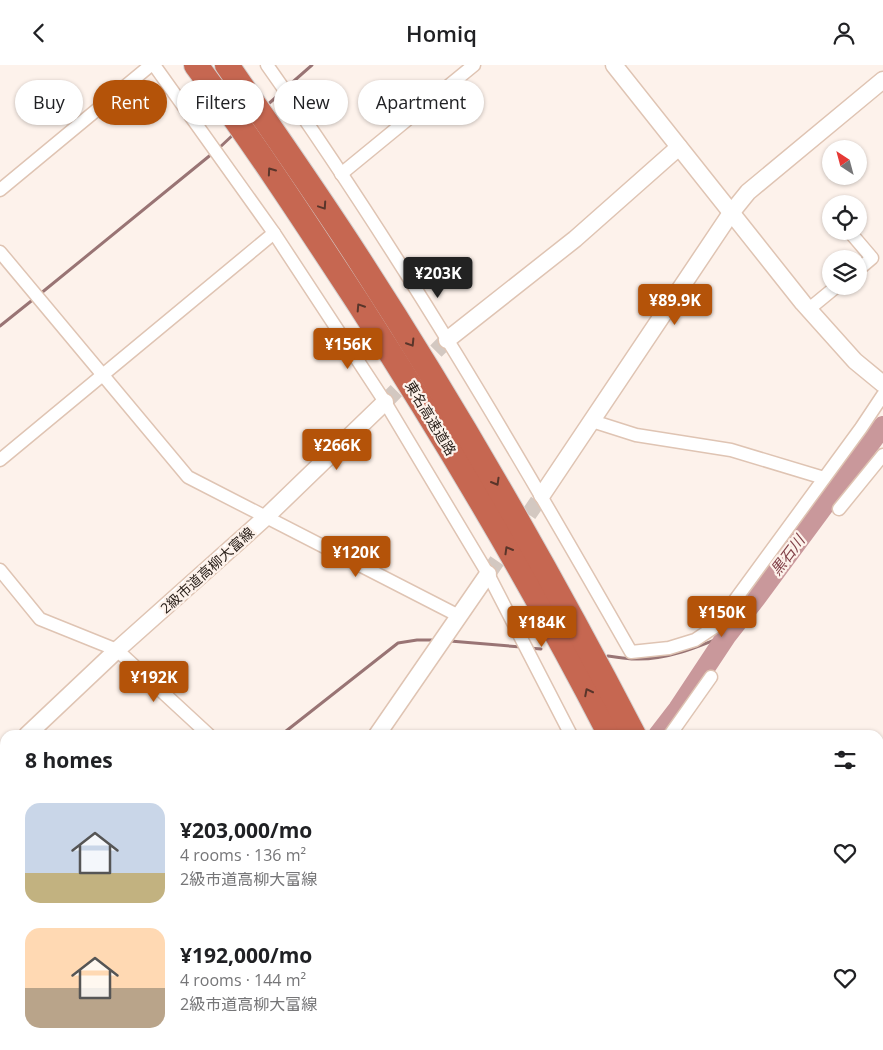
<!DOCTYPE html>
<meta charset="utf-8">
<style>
:root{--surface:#fff;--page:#f2f2f2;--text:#202124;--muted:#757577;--accent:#b45309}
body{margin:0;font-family:"Open Sans","Noto Sans JP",sans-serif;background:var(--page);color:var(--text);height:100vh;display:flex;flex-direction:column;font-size:19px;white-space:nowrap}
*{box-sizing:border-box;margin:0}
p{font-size:16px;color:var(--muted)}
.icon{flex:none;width:28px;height:28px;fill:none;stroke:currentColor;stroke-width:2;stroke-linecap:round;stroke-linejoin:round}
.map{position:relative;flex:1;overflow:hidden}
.details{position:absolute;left:0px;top:665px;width:884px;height:320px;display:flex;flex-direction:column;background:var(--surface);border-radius:15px 15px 0 0;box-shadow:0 1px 4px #0004}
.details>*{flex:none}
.top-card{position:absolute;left:15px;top:15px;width:500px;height:45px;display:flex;gap:10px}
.needle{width:32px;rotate:324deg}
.buttons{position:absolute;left:822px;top:75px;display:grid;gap:10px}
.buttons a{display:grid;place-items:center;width:45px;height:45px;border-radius:50%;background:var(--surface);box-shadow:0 1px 4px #0004;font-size:25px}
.price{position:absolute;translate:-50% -42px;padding:0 11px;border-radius:5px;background:var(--accent);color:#fff;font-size:16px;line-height:32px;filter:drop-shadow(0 1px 2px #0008)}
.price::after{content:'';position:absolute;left:50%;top:30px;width:15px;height:11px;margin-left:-8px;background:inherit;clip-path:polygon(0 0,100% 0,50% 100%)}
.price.selected{background:#222;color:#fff}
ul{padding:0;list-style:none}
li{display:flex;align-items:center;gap:15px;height:125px;padding:0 25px}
li span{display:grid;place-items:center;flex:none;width:140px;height:100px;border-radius:15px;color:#555}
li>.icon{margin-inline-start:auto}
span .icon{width:60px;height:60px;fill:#fffc;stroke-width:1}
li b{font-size:21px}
h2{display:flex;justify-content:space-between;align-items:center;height:60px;padding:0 25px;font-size:21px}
.pill{padding:0 18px;border-radius:22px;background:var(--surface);box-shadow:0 1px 4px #0004;font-size:18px;line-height:45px}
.pill.selected{background:var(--accent);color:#fff}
header{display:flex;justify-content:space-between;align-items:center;height:65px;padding:0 25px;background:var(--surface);font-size:22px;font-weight:600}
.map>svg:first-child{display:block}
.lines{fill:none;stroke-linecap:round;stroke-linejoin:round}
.stream{stroke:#997474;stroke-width:3}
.river{stroke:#c9989b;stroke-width:20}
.tertiary-tunnel{stroke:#d3c8c1;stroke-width:16;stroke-dasharray:16 8;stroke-linecap:butt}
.minor-casing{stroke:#dfc4b3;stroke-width:15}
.tertiary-casing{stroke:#dfc4b3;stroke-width:19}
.secondary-casing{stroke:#dfc4b3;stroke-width:21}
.motorway-casing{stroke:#d4d2d1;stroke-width:26}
.minor{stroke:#fff;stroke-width:12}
.tertiary{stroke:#fff;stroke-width:16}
.secondary{stroke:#eed1cb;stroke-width:19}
.motorway{stroke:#c66751;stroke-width:24}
.oneway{stroke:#59352a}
.labels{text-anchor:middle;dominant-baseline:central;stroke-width:4.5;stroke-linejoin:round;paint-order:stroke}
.street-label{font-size:14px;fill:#2a201a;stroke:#fdf2eb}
.water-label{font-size:15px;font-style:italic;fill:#824148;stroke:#fdf2eb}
</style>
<header><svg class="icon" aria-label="back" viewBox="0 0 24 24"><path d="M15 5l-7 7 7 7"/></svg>Homiq<svg class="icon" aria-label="person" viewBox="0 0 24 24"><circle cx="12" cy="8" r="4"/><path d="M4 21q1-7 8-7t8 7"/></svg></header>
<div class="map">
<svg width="883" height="985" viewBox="0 0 883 985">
<rect width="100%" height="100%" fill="#fdf2eb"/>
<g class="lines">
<g class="stream">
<polyline points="287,22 312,0"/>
<polyline points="266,41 282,27"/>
<polyline points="218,84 235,68"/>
<polyline points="40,229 213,88"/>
<polyline points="0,261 35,233"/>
<polyline points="450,576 521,582"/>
<polyline points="529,583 541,584"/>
<path d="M608,591C617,592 626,594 635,594C667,595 698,582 727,570"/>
<polyline points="281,670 398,578 417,575 436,575"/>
<polyline points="421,985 424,980"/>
</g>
<polyline class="river" points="658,670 678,644 727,570 756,533 883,361"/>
<g class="tertiary-tunnel">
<polyline points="385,337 447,275"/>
<polyline points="488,509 542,430"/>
</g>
<defs>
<g id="minor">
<polyline points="154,0 274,168 385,337 488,509 571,670"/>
<path d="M267,0C400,188 517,387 631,587L669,583L695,575L716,561L861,363L883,330"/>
<polyline points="341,109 474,0"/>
<polyline points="0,125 151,0"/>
<polyline points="849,166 872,193 859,204"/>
<polyline points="0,187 188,412 459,551"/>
<polyline points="809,244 837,221"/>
<polyline points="592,356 636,370 731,385 824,413"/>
<polyline points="0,395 274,168"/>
<polyline points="839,444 883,390"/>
<polyline points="0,505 40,554 117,585 209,670"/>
<polyline points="670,670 711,612"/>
<polyline points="0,804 5,810"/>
<polyline points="879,963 883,960"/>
<polyline points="171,980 177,985"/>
<polyline points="291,980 298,985"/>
<polyline points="720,980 722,985"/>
<polyline points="816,980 819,985"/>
<polyline points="3,985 8,980"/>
<polyline points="841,985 850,980"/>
</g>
<g id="tertiary">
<polyline points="614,0 803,238 855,296 883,319"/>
<polyline points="447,275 575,174 679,82"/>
<polyline points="542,430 731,148 748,127 883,15"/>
<polyline points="27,670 117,585 266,452 385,337"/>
<polyline points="377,670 488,509"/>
<polyline points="0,695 5,691"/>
<polyline points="184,985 186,980"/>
</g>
<g id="secondary">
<polyline points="879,860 883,858"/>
<polyline points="600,985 611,980"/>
</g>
<g id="motorway">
<path d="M196,0C254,78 306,158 359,239C449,379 534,522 610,670"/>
<path d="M227,0C272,65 317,129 360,196C459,349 550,508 634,670"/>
<polyline points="754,980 757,985"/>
<polyline points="779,980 781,985"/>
</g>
</defs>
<use href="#minor" class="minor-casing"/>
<use href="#tertiary" class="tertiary-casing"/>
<use href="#secondary" class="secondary-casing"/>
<use href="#motorway" class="motorway-casing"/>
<use href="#minor" class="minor"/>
<use href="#tertiary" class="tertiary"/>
<use href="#secondary" class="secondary"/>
<use href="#motorway" class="motorway"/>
</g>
<defs><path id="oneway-chevron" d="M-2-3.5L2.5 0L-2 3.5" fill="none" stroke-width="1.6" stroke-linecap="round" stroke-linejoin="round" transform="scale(1.25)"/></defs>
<g class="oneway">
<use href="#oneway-chevron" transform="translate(271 106) rotate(-125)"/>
<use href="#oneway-chevron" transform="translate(323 141) rotate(56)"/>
<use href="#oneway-chevron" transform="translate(360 242) rotate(-123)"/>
<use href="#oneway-chevron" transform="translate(411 278) rotate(58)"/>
<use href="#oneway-chevron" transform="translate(496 417) rotate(60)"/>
<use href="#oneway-chevron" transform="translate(508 485) rotate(-120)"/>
<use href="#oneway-chevron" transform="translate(588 627) rotate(-117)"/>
</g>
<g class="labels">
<g class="street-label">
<text transform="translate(431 353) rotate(59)">東名高速道路</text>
<text transform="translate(207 505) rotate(-42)">2級市道高柳大富線</text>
</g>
<g class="water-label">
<text transform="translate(787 490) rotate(-53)">黒石川</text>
</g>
</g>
</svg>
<div class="buttons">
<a><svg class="needle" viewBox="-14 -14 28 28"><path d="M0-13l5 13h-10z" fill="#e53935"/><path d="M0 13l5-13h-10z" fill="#757577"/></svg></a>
<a><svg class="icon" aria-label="locate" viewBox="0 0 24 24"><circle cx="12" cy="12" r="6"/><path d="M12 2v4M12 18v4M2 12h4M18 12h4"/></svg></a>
<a><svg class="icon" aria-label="layers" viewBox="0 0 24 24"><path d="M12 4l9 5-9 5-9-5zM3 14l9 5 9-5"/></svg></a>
</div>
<b class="price selected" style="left:438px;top:234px">¥203K</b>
<b class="price" style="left:675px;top:261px">¥89.9K</b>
<b class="price" style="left:348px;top:305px">¥156K</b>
<b class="price" style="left:337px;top:406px">¥266K</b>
<b class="price" style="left:356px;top:513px">¥120K</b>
<b class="price" style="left:722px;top:573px">¥150K</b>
<b class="price" style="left:542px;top:583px">¥184K</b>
<b class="price" style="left:154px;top:638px">¥192K</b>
<div class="top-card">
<a class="pill">Buy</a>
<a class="pill selected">Rent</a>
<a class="pill">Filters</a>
<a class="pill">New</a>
<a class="pill">Apartment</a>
</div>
<section class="details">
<h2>8 homes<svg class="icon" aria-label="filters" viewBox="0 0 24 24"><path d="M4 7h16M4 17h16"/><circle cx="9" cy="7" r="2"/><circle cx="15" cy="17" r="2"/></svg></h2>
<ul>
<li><span style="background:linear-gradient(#c9d6e8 70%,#c2b280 0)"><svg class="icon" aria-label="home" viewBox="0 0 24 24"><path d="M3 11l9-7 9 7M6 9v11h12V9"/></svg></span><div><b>¥203,000/mo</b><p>4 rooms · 136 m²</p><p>2級市道高柳大富線</p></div><svg class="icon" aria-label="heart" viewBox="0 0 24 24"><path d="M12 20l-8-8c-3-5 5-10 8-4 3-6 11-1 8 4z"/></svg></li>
<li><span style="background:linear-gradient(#ffd9b3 60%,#b9a48a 0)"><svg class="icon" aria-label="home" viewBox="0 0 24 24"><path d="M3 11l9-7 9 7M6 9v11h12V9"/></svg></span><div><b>¥192,000/mo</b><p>4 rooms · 144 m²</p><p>2級市道高柳大富線</p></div><svg class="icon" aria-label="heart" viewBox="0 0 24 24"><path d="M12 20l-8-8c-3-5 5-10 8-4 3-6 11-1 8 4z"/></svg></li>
</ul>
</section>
</div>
